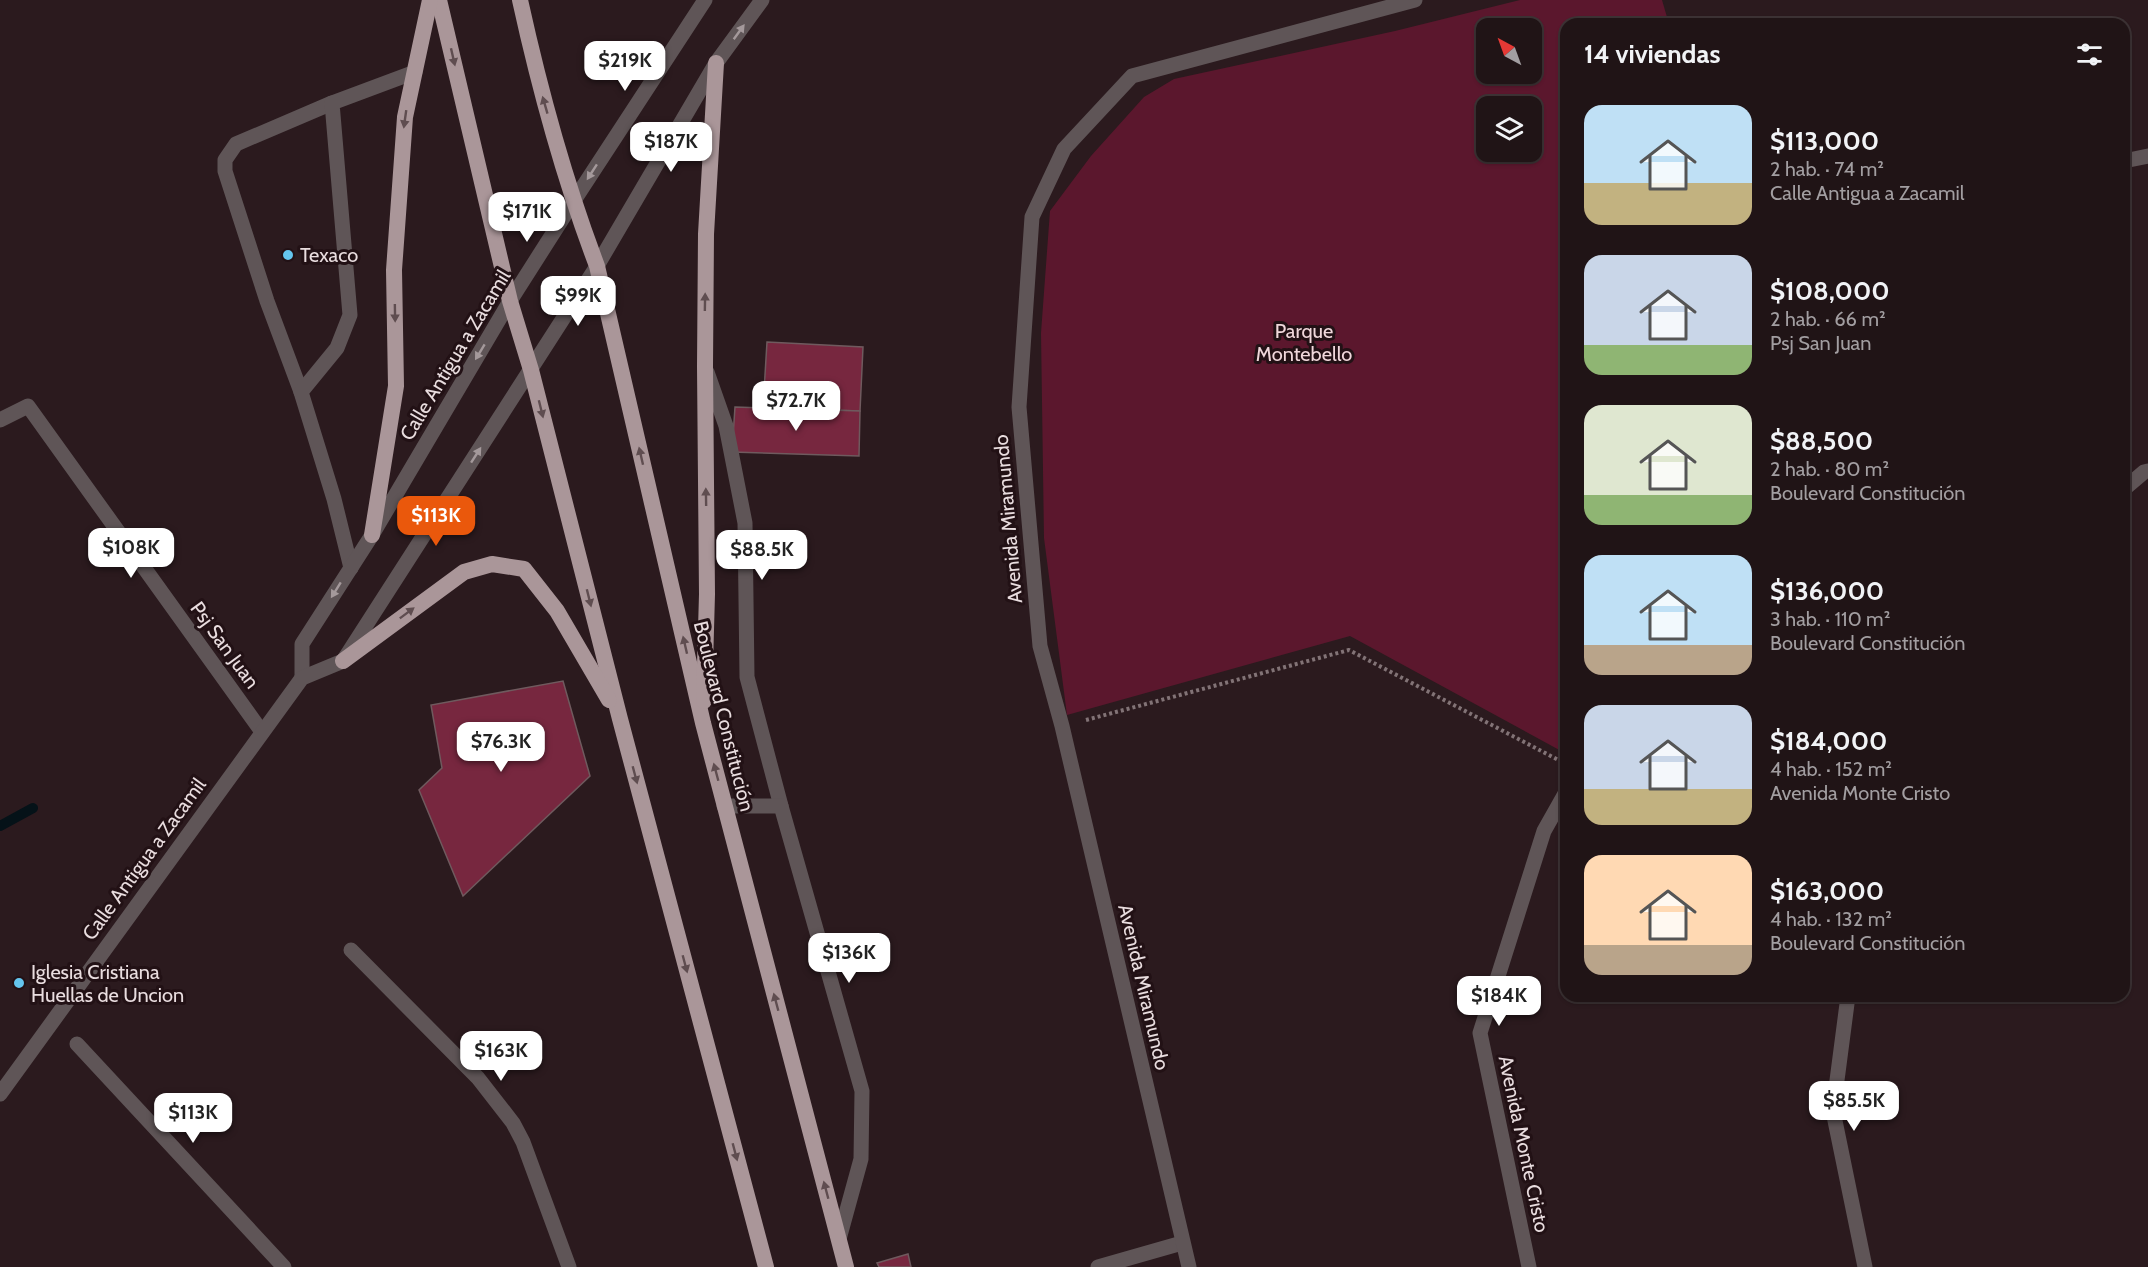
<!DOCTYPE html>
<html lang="es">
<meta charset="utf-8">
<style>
:root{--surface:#201416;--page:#281d1f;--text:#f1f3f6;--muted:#a29ea1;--line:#3d3335;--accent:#ea580c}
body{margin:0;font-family:Cabin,sans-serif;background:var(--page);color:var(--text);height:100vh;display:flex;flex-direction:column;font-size:22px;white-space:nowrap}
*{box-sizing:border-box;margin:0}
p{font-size:20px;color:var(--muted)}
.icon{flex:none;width:33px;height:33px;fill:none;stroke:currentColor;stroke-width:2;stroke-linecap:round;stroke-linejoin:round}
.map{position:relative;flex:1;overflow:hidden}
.side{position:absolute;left:1560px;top:18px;width:570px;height:984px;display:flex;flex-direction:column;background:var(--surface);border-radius:18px;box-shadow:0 2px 4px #0004,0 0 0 2px var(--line)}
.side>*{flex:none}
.needle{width:39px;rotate:319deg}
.tools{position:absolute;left:1476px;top:18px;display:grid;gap:12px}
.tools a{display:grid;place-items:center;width:66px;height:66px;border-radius:12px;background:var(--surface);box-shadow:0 2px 4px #0004,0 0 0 2px var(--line);font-size:30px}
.price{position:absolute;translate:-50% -51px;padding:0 14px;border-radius:12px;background:#fff;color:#222;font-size:20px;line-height:39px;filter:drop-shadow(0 2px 3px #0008)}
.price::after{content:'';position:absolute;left:50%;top:36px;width:18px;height:14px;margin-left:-9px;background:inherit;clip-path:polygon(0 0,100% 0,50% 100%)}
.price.on{background:var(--accent);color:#fff}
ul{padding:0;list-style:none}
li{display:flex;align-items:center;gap:18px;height:150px;padding:0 24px}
li span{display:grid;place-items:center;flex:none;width:168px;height:120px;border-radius:18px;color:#555}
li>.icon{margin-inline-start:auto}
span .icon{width:72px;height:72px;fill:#fffc;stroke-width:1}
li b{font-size:26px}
h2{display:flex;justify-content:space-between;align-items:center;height:72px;padding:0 24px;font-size:26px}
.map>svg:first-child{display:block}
.green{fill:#5b172d;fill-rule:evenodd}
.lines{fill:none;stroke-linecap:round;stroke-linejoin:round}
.stream{stroke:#051218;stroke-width:10}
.building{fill:#77273f;stroke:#6f5a5e;stroke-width:1.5}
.path{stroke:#827376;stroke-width:4;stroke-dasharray:3 3;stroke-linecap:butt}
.service{stroke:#5f5557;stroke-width:15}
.minor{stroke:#5f5557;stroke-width:15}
.tertiary{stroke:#5f5557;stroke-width:15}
.trunk{stroke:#aa9699;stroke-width:16}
.oneway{fill:#a4999b}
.oneway2{fill:#5f4d50}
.poi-dot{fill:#64c5ee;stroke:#221115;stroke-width:2}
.labels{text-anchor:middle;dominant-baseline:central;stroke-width:6;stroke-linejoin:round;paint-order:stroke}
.poi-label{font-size:20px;fill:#e9dddf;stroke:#221115;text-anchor:start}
.park-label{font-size:20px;fill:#f0d7db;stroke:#221115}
.street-label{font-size:20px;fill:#e9dddf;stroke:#221115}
</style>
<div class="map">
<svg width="2148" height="1267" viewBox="0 0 2148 1267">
<rect width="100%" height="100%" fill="#2b1a1e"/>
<path class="green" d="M1520,0H1662L1669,24H1566V746L1563,752L1350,636L1067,715L1044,538L1041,333L1050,211L1091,156L1144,97L1174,79L1395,31ZM1486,28H1532V74H1486ZM1486,106H1532V152H1486Z"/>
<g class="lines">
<polyline class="stream" points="0,826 33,808"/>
</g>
<g class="building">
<polygon points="767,342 863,347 860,411 763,408"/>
<polygon points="735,407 860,411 859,456 732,452"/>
<polygon points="563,681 590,776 463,896 419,790 442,768 431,705"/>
<polygon points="908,1254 911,1267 879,1267 877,1263"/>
</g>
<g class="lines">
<polyline class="path" points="1086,720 1349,650 1566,764"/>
<g class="service">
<polyline points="301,392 267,301 225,171 225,160 236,144 332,103"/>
<polyline points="351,568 334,499 301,392 337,348 350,315 332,103 415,72"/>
</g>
<g class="minor">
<polyline points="2124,161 2148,156"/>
<polyline points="707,372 726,426 745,523 747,677 781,806"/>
<polyline points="0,420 28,406 262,732"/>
<polyline points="2124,489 2144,472 2148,471"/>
<polyline points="724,806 781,806 862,1091 861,1159 839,1239"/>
<polyline points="351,950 478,1078 513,1123 523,1142 569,1267"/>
<polyline points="1848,996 1833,1111 1865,1267"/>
<polyline points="77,1044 284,1267"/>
<polyline points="1098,1267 1182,1243"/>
<polyline points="1189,1267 1062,726 1040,646 1019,407 1032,217 1064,149 1132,76 1415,0"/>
<polyline points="1529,1267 1480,1033 1544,831 1566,792"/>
</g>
<g class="tertiary">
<polyline points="302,678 302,644 372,535 510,301 573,202 705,0"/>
<polyline points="0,1094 302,678 343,661 597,266 716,63 762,0"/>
</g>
<g class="trunk">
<polyline points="439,0 510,301 531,370 620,719 766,1267"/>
<path d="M520,0C540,91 564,179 597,266L703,723L846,1267"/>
<polyline points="372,535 396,386 394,270 405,117 430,0"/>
<polyline points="343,661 464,572 492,564 524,569 557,611 609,700"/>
<polyline points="704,701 707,594 705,367 706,234 716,63"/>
</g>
</g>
<defs><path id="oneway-solid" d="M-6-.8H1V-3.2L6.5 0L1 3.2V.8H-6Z" transform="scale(1.5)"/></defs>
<g class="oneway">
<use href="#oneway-solid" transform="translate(739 32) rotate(-54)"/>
<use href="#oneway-solid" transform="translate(592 172) rotate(123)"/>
<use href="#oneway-solid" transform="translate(480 352) rotate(121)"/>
<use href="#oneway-solid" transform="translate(476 455) rotate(-57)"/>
<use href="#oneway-solid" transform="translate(336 590) rotate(122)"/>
</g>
<g class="oneway2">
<use href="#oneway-solid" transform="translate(453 57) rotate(77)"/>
<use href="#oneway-solid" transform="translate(545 105) rotate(-106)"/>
<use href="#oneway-solid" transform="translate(405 119) rotate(98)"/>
<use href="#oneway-solid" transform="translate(705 302) rotate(-89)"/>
<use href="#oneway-solid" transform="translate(395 313) rotate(89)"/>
<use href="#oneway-solid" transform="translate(541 409) rotate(76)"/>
<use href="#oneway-solid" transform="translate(641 456) rotate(-103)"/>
<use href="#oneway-solid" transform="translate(706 497) rotate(-91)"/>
<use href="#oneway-solid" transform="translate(589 598) rotate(76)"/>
<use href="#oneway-solid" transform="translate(407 613) rotate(-37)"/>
<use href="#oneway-solid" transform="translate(685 645) rotate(-103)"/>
<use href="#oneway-solid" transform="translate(716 772) rotate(-105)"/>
<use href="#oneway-solid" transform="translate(635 775) rotate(75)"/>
<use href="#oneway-solid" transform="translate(685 964) rotate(75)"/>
<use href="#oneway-solid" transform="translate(776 1002) rotate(-105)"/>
<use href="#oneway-solid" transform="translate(735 1152) rotate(75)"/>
<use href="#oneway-solid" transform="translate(826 1190) rotate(-105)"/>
</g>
<g class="poi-dot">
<circle cx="288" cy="255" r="6"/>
<circle cx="19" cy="983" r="6"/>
</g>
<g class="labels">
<g class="poi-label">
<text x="300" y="255">Texaco</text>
<text x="31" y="972">Iglesia Cristiana<tspan x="31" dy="23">Huellas de Uncion</tspan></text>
</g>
<g class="park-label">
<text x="1304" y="331">Parque<tspan x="1304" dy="23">Montebello</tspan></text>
</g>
<g class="street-label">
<text transform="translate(455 355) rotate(-59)">Calle Antigua a Zacamil</text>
<text transform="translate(1008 519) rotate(-95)">Avenida Miramundo</text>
<text transform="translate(225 645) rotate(54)">Psj San Juan</text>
<text transform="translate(724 716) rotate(76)">Boulevard Constitución</text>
<text transform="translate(144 859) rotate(-54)">Calle Antigua a Zacamil</text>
<text transform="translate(1144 987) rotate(77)">Avenida Miramundo</text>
<text transform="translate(1524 1144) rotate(78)">Avenida Monte Cristo</text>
</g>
</g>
</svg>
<div class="tools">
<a><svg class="needle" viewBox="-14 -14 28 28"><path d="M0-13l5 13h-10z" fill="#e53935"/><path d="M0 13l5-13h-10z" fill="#a29ea1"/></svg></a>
<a><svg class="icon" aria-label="layers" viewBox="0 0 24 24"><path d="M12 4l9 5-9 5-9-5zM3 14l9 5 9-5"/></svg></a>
</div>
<b class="price" style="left:625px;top:92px">$219K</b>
<b class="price" style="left:671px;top:173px">$187K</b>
<b class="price" style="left:527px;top:243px">$171K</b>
<b class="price" style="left:578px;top:327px">$99K</b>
<b class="price" style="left:796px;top:432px">$72.7K</b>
<b class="price on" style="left:436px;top:547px">$113K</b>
<b class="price" style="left:131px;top:579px">$108K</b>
<b class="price" style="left:762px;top:581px">$88.5K</b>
<b class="price" style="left:501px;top:773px">$76.3K</b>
<b class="price" style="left:849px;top:984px">$136K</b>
<b class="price" style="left:1499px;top:1027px">$184K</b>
<b class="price" style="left:501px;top:1082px">$163K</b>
<b class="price" style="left:1854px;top:1132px">$85.5K</b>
<b class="price" style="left:193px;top:1144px">$113K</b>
<section class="side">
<h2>14 viviendas<svg class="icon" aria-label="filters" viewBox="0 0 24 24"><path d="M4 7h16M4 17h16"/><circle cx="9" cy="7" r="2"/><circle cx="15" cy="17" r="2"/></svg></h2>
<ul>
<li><span style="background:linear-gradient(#bfe0f5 65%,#c2b280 0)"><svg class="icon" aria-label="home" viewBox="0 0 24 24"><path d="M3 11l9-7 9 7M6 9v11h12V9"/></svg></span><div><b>$113,000</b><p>2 hab. · 74 m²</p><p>Calle Antigua a Zacamil</p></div></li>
<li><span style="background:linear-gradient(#c9d6e8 75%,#8fb573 0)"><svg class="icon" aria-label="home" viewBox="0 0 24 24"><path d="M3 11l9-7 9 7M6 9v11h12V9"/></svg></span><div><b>$108,000</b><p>2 hab. · 66 m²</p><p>Psj San Juan</p></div></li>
<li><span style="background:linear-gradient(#dfe7d0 75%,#8fb573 0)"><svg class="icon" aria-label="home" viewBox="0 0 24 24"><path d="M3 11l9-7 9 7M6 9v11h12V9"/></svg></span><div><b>$88,500</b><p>2 hab. · 80 m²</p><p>Boulevard Constitución</p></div></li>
<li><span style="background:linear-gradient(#bfe0f5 75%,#b9a48a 0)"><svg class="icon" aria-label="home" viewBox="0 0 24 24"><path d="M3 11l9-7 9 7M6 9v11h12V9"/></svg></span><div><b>$136,000</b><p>3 hab. · 110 m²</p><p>Boulevard Constitución</p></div></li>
<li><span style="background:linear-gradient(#c9d6e8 70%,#c2b280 0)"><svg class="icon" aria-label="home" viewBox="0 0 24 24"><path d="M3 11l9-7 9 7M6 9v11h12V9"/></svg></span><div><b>$184,000</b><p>4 hab. · 152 m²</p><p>Avenida Monte Cristo</p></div></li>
<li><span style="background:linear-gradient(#ffd9b3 75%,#b9a48a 0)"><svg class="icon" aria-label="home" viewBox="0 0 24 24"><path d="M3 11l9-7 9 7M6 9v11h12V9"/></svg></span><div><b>$163,000</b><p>4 hab. · 132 m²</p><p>Boulevard Constitución</p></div></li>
</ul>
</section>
</div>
